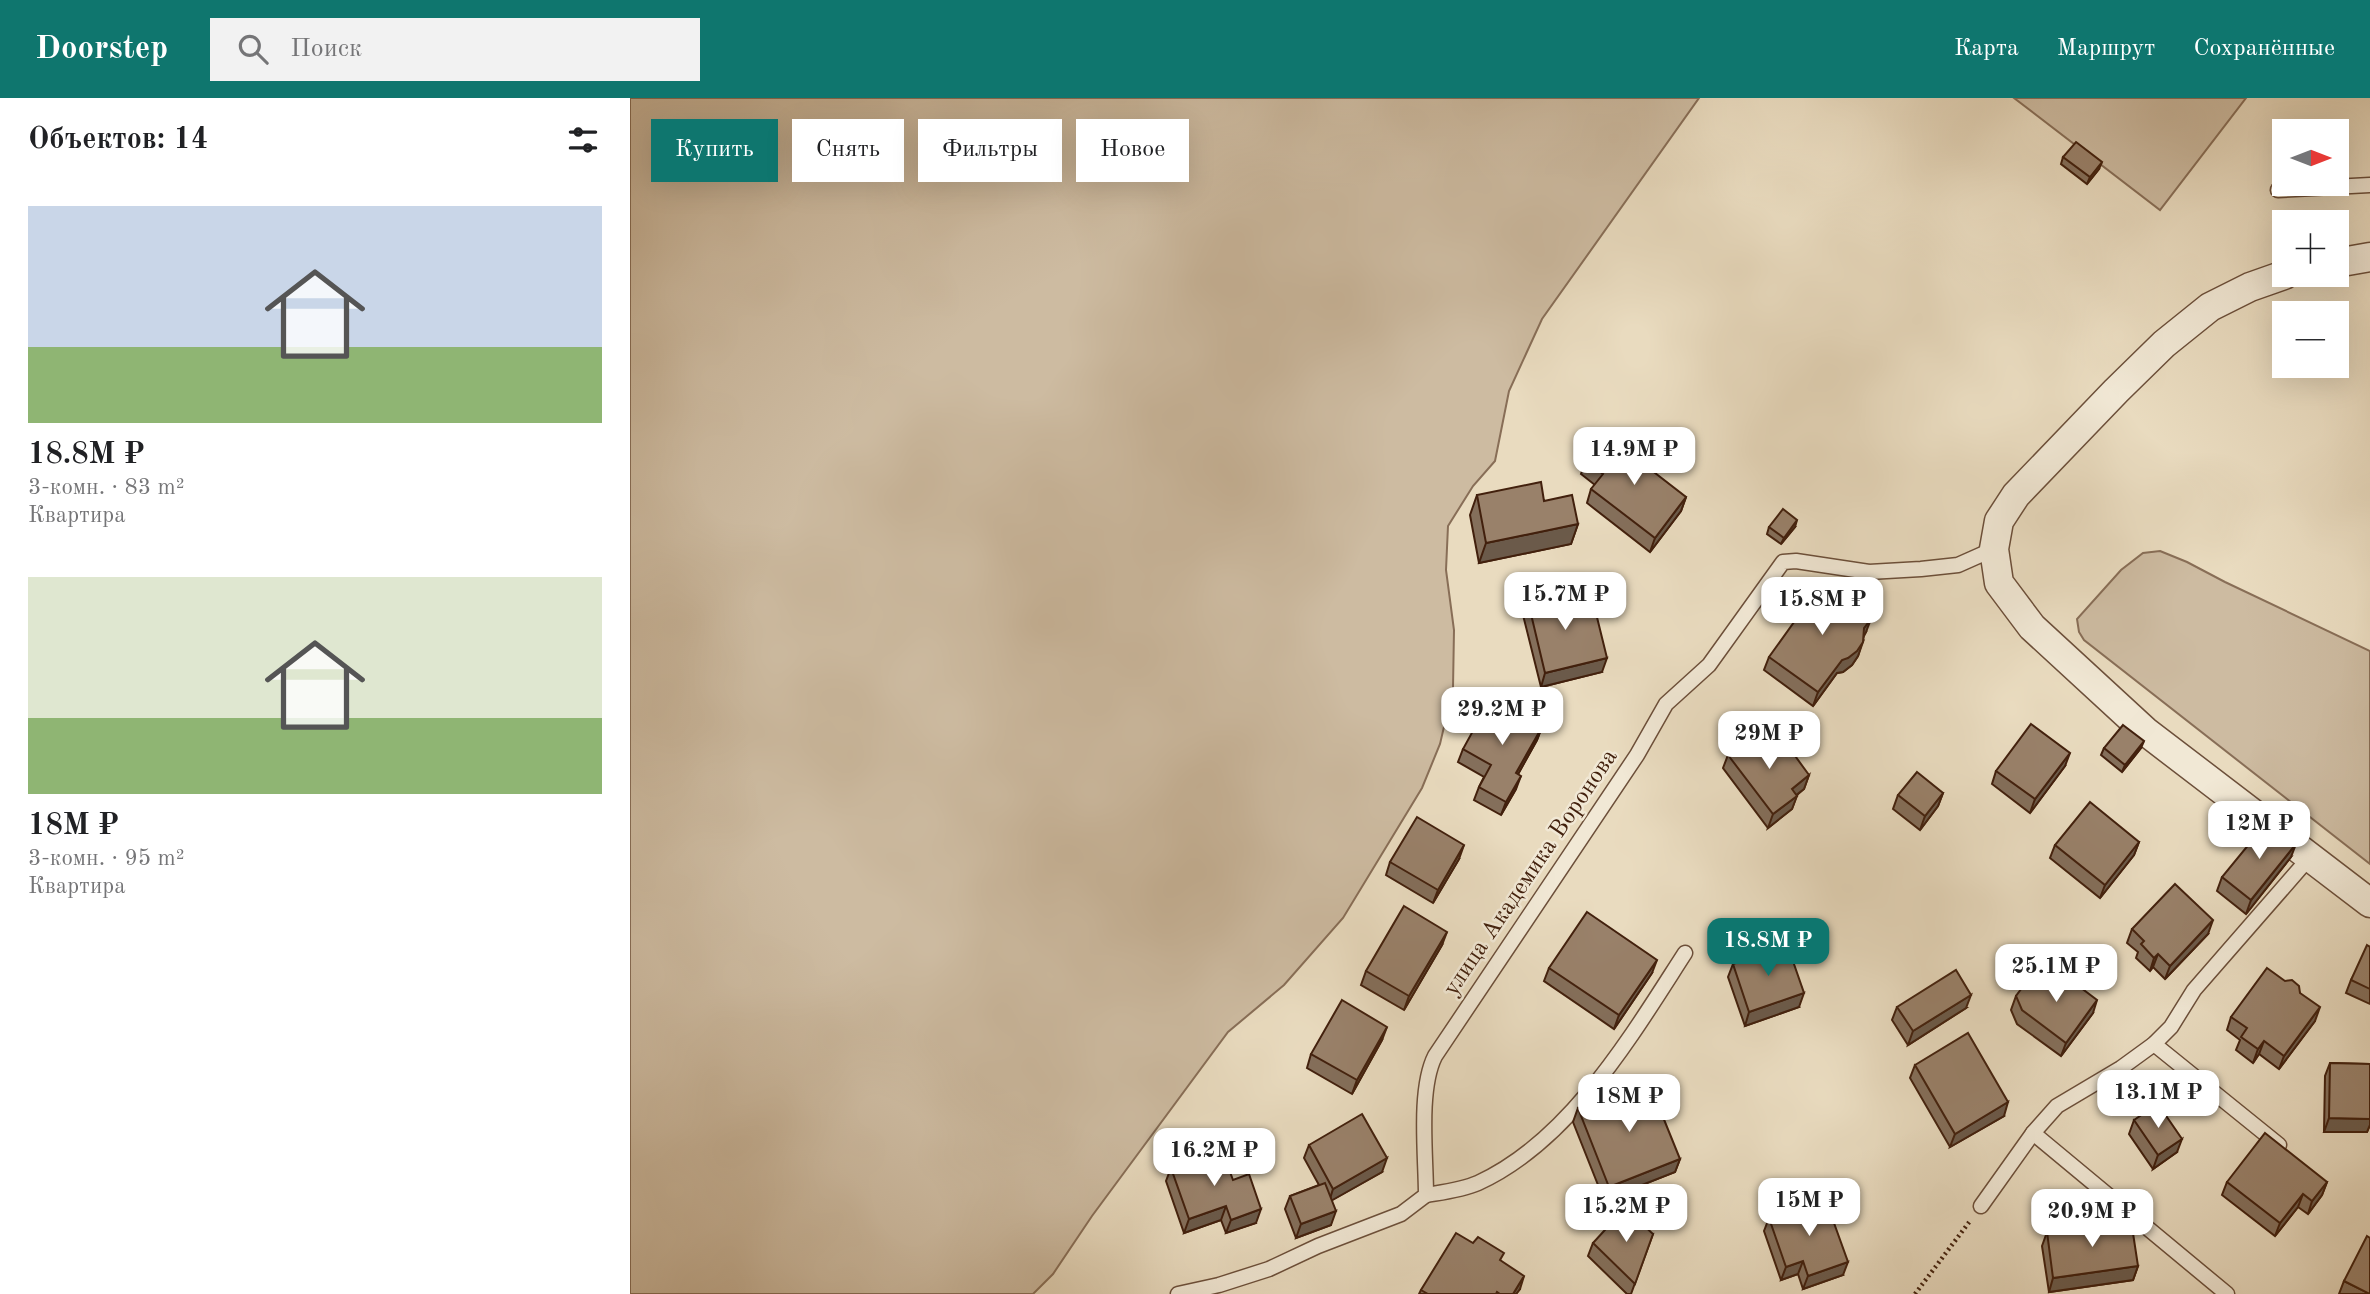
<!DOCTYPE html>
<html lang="ru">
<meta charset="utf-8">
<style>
:root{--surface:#fff;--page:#f2f2f2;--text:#202124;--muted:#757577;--accent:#0f766e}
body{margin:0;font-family:"Old Standard TT",serif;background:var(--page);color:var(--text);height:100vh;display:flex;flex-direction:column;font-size:26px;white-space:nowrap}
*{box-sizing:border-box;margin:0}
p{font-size:23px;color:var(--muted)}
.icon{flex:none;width:38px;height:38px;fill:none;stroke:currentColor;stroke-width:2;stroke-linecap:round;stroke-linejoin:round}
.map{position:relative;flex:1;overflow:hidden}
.details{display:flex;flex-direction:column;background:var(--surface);width:630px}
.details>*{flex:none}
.top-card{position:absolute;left:21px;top:21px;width:665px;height:63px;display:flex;gap:14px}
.needle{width:46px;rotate:90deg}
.controls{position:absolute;left:1642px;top:21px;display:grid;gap:14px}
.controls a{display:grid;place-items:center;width:77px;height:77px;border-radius:0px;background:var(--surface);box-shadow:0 7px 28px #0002;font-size:35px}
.price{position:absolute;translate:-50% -60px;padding:0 16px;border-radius:14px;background:#fff;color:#222;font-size:23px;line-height:46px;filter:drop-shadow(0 2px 4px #0008)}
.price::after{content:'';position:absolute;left:50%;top:42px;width:21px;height:16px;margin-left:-10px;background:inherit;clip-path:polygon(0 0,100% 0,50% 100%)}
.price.on{background:var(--accent);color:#fff}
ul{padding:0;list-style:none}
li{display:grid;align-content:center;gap:14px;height:371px;padding:0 28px}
li span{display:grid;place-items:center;height:217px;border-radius:0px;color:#555}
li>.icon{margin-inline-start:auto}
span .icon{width:126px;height:126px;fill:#fffc;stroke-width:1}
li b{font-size:30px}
h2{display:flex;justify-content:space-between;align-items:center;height:84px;padding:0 28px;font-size:30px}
.pill{padding:0 24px;border-radius:0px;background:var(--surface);box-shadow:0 7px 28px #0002;font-size:24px;line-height:63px}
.pill.on{background:var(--accent);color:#fff}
header{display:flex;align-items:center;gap:42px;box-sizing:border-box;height:98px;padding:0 35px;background:var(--accent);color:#fff}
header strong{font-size:33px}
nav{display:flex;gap:38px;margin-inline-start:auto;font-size:24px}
.search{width:490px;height:63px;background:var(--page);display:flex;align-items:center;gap:18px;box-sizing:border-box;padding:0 24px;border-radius:0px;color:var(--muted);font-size:26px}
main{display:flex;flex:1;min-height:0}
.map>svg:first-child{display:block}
.green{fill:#cdbba1;stroke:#886e57;stroke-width:2}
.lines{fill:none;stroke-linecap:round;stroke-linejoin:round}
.lane-casing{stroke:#6c4f3a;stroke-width:17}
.street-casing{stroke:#6c4f3a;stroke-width:31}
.path{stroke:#42200d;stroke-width:4.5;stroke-dasharray:2 3.5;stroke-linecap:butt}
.lane{stroke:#f1e8d5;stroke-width:14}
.street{stroke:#f1e8d5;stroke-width:28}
.wall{fill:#846f5b;stroke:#42200d;stroke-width:2}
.shaded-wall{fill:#6b5a4a;stroke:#42200d;stroke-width:2}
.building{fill:#99816a;stroke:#42200d;stroke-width:2}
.labels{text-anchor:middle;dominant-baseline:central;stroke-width:5;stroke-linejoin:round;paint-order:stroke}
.street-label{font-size:24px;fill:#42200d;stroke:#f1e8d5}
</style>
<header>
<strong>Doorstep</strong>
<div class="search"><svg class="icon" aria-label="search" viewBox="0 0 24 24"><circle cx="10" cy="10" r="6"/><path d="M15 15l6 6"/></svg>Поиск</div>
<nav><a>Карта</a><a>Маршрут</a><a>Сохранённые</a></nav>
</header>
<main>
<section class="details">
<h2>Объектов: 14<svg class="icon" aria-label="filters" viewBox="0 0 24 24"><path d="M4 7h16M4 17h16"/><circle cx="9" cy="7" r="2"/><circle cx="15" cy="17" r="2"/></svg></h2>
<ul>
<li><span style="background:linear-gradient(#c9d6e8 65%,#8fb573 0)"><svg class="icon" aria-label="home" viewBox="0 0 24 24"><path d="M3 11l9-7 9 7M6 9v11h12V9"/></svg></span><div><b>18.8M ₽</b><p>3-комн. · 83 m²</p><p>Квартира</p></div></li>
<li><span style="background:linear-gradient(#dfe7d0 65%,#8fb573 0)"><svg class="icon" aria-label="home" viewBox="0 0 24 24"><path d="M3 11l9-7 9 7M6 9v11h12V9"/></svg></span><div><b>18M ₽</b><p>3-комн. · 95 m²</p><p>Квартира</p></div></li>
</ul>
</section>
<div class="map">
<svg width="1740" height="1196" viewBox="0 0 1740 1196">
<rect width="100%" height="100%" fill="#e9dbbf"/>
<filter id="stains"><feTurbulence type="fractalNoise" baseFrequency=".00286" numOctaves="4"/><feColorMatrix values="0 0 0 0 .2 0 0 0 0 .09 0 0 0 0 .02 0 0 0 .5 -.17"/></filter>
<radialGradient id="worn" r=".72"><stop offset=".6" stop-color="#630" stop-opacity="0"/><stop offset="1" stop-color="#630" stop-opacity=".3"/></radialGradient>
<g class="green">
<polygon points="0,0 1069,0 912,221 879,293 865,363 843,388 818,428 816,472 824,532 823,590 810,646 792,690 713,820 654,887 598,934 462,1118 423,1176 403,1196 0,1196"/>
<polygon points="1384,0 1616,0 1530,112"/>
<polygon points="1530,453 1557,464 1595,484 1740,553 1740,766 1454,542 1449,534 1447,521 1491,472 1513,455"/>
</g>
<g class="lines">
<defs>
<g id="lane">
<polyline points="1648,92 1740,87"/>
<polyline points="1524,946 1649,1047"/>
<polyline points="1403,1035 1597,1196"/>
<path d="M796,1097C814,1094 832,1092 848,1085C940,1043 1002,937 1055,855"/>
<polyline points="1351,1108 1403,1035 1427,1008 1491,970 1524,946 1541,929 1564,892 1680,759"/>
<path d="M548,1196L589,1187L639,1171L688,1148L771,1116L796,1097C796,1058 788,992 805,958L1007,657L1036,606L1079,567L1153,464L1166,463L1239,474L1291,471L1328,467L1364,451"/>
</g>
<g id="street">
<polyline points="1706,165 1740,159"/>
<polyline points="1654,177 1620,189 1580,209 1534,246 1486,293 1386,397 1369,423 1364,451 1369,485 1402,529 1515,633 1740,805"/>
</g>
</defs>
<use href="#lane" class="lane-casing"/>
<use href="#street" class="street-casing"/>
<polyline class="path" points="1285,1196 1340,1123"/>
<use href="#lane" class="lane"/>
<use href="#street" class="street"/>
</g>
<g class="wall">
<polygon points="1433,59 1469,71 1457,86 1431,66"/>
<polygon points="956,363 1056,399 1051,413 1020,454 957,405 961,391 965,387 951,376"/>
<polygon points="847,397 914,403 948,426 941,446 849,465 840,417"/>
<polygon points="1139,429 1165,429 1151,446 1137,436"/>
<polygon points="896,495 925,512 972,574 911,589 891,509"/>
<polygon points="1236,534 1234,538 1228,558 1222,567 1213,574 1207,575 1183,608 1134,572 1139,559"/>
<polygon points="912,629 907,642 888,676 886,691 871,717 844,702 849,689 854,679 828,664 833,651"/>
<polygon points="1474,650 1511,650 1492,674 1471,657"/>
<polygon points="1098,657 1150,658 1179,677 1174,691 1167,697 1162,711 1138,730 1093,670"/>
<polygon points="1435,668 1400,715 1362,686 1366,673"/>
<polygon points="1313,695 1308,708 1290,732 1263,711 1268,697"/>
<polygon points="1509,744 1504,757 1470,800 1420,760 1425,747"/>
<polygon points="1661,759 1616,816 1587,793 1592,779"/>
<polygon points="829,761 803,805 756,777 760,764"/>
<polygon points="1502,831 1578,836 1535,881 1523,869 1520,873 1506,860 1508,854 1497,845"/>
<polygon points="812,847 774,912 731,887 736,873"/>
<polygon points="1740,849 1740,906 1716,895 1721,882"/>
<polygon points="1103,866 1169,909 1115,928 1098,879"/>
<polygon points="919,870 1022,875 984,931 914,883"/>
<polygon points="1670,895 1685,923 1649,971 1629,956 1623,965 1606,952 1610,942 1597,932 1601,919"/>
<polygon points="1386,898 1463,915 1431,958 1387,926 1381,912"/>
<polygon points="1267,909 1336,910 1278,947 1262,922"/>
<polygon points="752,942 722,996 677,970 681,956"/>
<polygon points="1700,965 1740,966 1740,1027 1737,1034 1694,1034 1695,978"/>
<polygon points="1285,967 1374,1018 1320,1049 1280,980"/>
<polygon points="948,1010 1050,1061 1045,1074 974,1102 943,1024"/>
<polygon points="1504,1022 1547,1054 1523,1071 1499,1036"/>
<polygon points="679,1047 752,1074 702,1102 701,1127 666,1140 655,1111 660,1098 689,1087 674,1060"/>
<polygon points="541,1070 603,1082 626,1125 596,1135 591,1122 554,1135 536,1083"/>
<polygon points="1597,1084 1697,1084 1692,1097 1678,1116 1668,1109 1645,1138 1592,1097"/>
<polygon points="1139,1120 1213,1177 1173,1191 1168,1176 1151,1182 1134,1133"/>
<polygon points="1417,1134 1508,1168 1503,1182 1419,1194 1412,1148"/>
<polygon points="1023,1136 1001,1196 997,1196 958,1158 963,1145"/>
<polygon points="871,1163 890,1191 886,1196 789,1196 791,1192"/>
<polygon points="1714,1183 1740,1196 1709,1196"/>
</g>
<g class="shaded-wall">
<polygon points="1472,64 1469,71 1457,86 1460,79"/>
<polygon points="1056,399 1051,413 1020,454 1025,440"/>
<polygon points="1167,422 1165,429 1151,446 1154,440"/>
<polygon points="948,426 941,446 849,465 856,445"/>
<polygon points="1241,521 1236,534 1229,543 1234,530"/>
<polygon points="1233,544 1228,558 1222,567 1213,574 1207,575 1183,608 1188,594 1212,562"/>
<polygon points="977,560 972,574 911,589 915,575"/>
<polygon points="912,629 907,642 881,689 886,675"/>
<polygon points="1514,643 1511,650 1492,674 1495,667"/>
<polygon points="1440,655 1435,668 1400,715 1405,701"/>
<polygon points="1179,677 1174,691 1157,704 1162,691"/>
<polygon points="891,678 886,691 871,717 876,704"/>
<polygon points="1313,695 1308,708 1290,732 1295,718"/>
<polygon points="1167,698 1162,711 1138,730 1143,716"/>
<polygon points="1509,744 1504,757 1470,800 1475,787"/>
<polygon points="1666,746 1661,759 1616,816 1621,802"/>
<polygon points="834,747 829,761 803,805 808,792"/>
<polygon points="1583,822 1578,836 1535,881 1540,868"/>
<polygon points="817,834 812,847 774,912 779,898"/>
<polygon points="1528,856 1523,869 1520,873 1524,860"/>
<polygon points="1027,862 1022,875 984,931 989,917"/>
<polygon points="1174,895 1169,909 1115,928 1119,914"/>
<polygon points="1341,897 1336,910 1278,947 1283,933"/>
<polygon points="1467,902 1463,915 1431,958 1436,945"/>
<polygon points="1690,909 1685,923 1649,971 1654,958"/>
<polygon points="757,929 752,942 722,996 727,982"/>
<polygon points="1634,943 1629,956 1623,965 1628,951"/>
<polygon points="1378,1004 1374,1018 1320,1049 1325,1036"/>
<polygon points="1699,1020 1740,1021 1740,1027 1737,1034 1694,1034"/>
<polygon points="1552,1041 1547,1054 1523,1071 1528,1057"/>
<polygon points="757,1060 752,1074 699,1104 703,1091"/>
<polygon points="1050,1061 1045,1074 974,1102 979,1089"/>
<polygon points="1697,1084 1692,1097 1678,1116 1682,1103"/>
<polygon points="1673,1096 1668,1109 1645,1138 1650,1125"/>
<polygon points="596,1108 591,1122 554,1135 559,1121"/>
<polygon points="631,1111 626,1125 596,1135 601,1122"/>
<polygon points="706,1113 701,1127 666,1140 671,1126"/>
<polygon points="1173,1163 1168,1176 1151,1182 1156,1169"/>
<polygon points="1218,1164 1213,1177 1173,1191 1178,1178"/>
<polygon points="1508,1168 1503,1182 1419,1194 1423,1180"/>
<polygon points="894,1178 890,1191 886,1196 883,1196"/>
</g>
<g class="building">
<polygon points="1446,44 1472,64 1460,79 1433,59"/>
<polygon points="976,337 1056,399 1025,440 961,391 973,376 956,363"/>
<polygon points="911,384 914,403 942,397 948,426 856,445 847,397"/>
<polygon points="1153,411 1167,422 1154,440 1139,429"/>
<polygon points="1192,485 1202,486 1218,497 1222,507 1241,521 1234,530 1233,544 1227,553 1218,560 1212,562 1188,594 1139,559"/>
<polygon points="919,490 925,512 963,503 977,560 915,575 896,495"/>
<polygon points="861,600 912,629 886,675 891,678 876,704 849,689 861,667 833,651"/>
<polygon points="1401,626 1440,655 1405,701 1366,673"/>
<polygon points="1493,627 1514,643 1495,667 1474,650"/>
<polygon points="1130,632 1150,658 1160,651 1179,677 1162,691 1167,698 1143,716 1098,657"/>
<polygon points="1287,674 1313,695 1295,718 1268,697"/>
<polygon points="1460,704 1509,744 1475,787 1425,747"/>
<polygon points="787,719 834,747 808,792 760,764"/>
<polygon points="1638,723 1666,746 1621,802 1592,779"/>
<polygon points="1545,786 1583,822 1540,868 1528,856 1524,860 1511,846 1514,843 1502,831"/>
<polygon points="774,808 817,834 779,898 736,873"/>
<polygon points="957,814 1027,862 989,917 919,870"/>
<polygon points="1157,846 1174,895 1119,914 1103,866"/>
<polygon points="1737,847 1740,849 1740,891 1721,882"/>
<polygon points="1422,868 1467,902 1436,945 1392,912 1386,898 1397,883 1410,886"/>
<polygon points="1637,870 1655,883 1662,882 1669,888 1670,895 1690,909 1654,958 1634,943 1628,951 1611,939 1617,930 1601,919"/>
<polygon points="1326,872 1341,897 1283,933 1267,909"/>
<polygon points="712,902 757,929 727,982 681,956"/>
<polygon points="1338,935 1378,1004 1325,1036 1285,967"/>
<polygon points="1700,965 1740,966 1740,1021 1699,1020"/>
<polygon points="1018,982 1050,1061 979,1089 948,1010"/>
<polygon points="1528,1006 1552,1041 1528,1057 1504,1022"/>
<polygon points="732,1016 757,1060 703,1091 679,1047"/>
<polygon points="1635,1035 1697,1084 1682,1103 1673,1096 1650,1125 1597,1084"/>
<polygon points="592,1052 603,1082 619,1076 631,1111 601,1122 596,1108 559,1121 541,1070"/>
<polygon points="695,1085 706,1113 671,1126 660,1098"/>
<polygon points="1195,1100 1218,1164 1178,1178 1173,1163 1156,1169 1139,1120"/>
<polygon points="995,1110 1023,1136 1005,1186 963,1145"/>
<polygon points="1501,1122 1508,1168 1423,1180 1417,1134"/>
<polygon points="826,1135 843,1145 848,1139 874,1155 870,1162 894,1178 883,1196 870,1196 867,1194 866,1196 798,1196 791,1192"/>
<polygon points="1737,1138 1740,1140 1740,1196 1714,1183"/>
</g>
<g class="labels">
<g class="street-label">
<text transform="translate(901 775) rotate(-56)">улица Академика Воронова</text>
</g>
</g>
<rect width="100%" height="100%" filter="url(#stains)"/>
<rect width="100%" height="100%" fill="url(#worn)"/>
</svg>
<div class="controls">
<a><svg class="needle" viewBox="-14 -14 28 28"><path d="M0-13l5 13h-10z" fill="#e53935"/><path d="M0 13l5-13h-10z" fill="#757577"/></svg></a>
<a>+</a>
<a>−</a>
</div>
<b class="price" style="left:1004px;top:389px">14.9M ₽</b>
<b class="price" style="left:935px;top:534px">15.7M ₽</b>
<b class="price" style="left:1192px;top:539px">15.8M ₽</b>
<b class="price" style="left:872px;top:649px">29.2M ₽</b>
<b class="price" style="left:1139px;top:673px">29M ₽</b>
<b class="price" style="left:1629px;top:763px">12M ₽</b>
<b class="price on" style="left:1138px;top:880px">18.8M ₽</b>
<b class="price" style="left:1426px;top:906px">25.1M ₽</b>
<b class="price" style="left:1528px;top:1032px">13.1M ₽</b>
<b class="price" style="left:999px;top:1036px">18M ₽</b>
<b class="price" style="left:584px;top:1090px">16.2M ₽</b>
<b class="price" style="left:1179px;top:1140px">15M ₽</b>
<b class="price" style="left:996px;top:1146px">15.2M ₽</b>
<b class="price" style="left:1462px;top:1151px">20.9M ₽</b>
<div class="top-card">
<a class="pill on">Купить</a>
<a class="pill">Снять</a>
<a class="pill">Фильтры</a>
<a class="pill">Новое</a>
</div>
</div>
</main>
